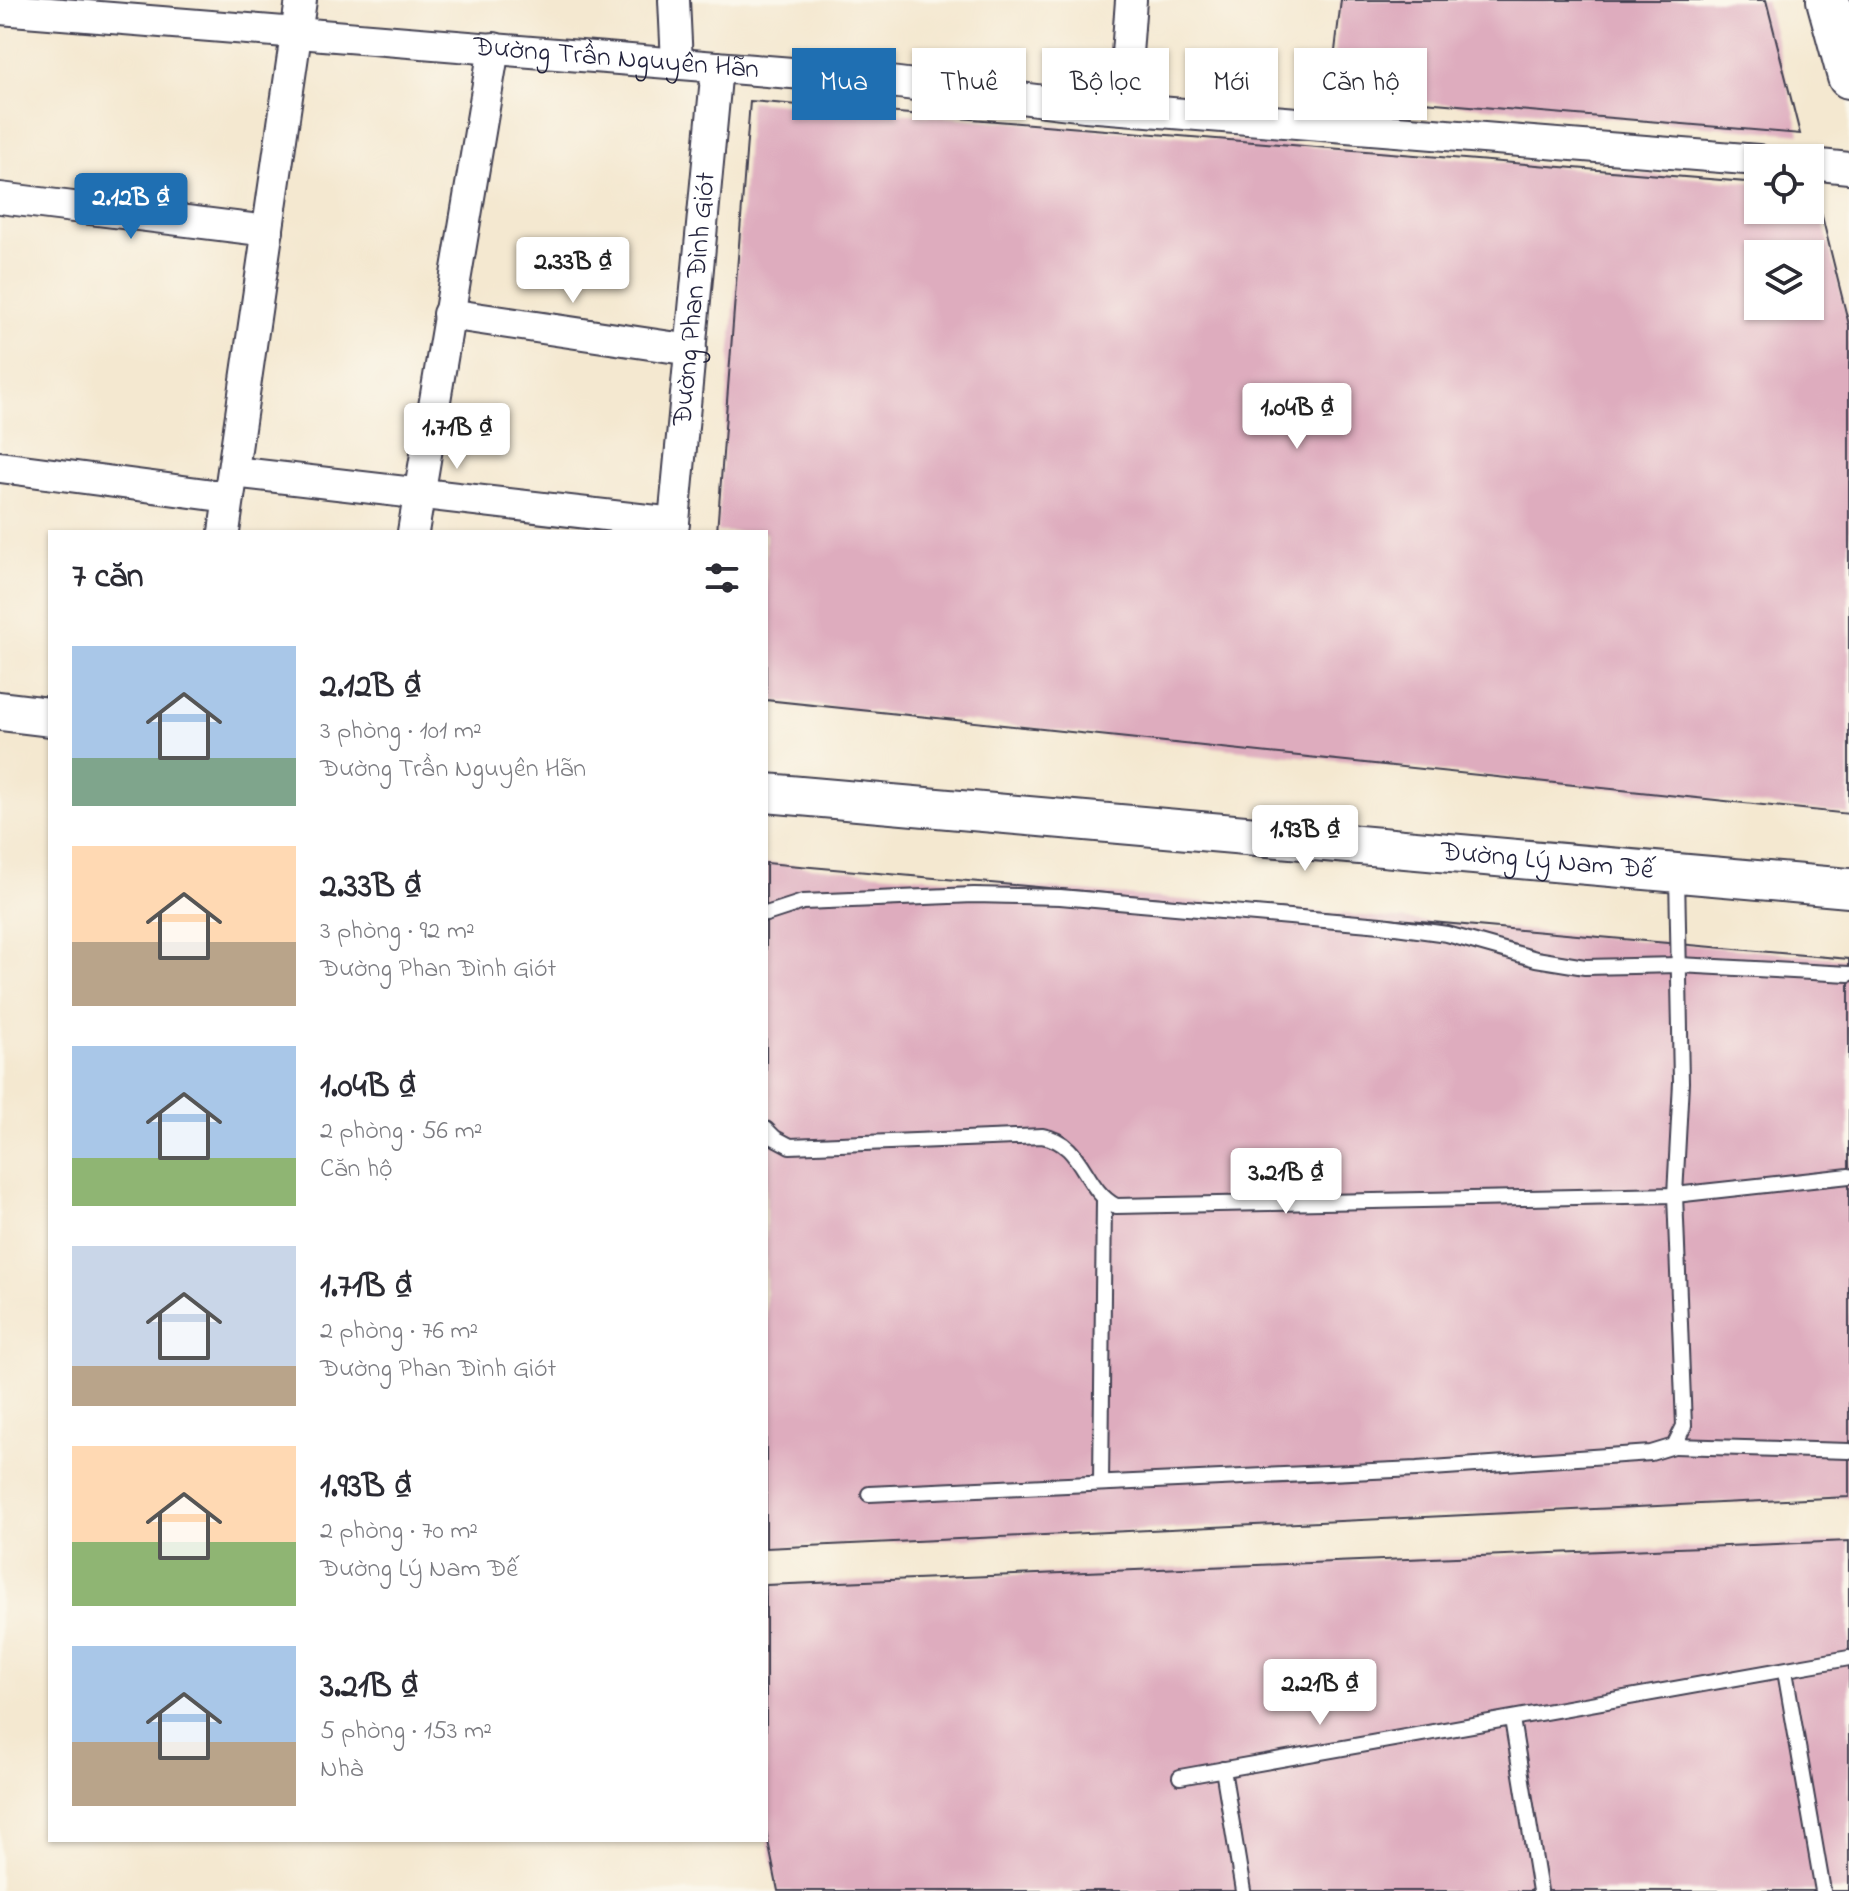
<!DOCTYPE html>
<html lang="vi">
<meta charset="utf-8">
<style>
:root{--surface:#fff;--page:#f7f7f7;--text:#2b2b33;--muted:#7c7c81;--accent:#1f6fb2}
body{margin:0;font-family:"Indie Flower",sans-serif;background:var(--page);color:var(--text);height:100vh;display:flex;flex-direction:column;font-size:30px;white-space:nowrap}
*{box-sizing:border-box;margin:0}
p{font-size:26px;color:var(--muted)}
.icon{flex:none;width:44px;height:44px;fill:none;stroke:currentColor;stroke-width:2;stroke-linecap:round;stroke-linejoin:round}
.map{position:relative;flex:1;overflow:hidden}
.sheet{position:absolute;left:48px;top:530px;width:720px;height:1312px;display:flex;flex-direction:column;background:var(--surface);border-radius:0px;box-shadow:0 2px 6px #0004}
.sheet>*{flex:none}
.banner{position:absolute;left:792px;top:48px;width:760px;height:72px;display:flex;gap:16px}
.fabs{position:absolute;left:1744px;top:144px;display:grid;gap:16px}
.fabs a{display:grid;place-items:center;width:80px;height:80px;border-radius:0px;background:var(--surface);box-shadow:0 2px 6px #0004;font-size:40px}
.price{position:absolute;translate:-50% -68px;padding:0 18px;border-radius:8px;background:#fff;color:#222;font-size:26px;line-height:52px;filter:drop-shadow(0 2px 4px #0008)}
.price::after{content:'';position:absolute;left:50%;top:48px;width:24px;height:18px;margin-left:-12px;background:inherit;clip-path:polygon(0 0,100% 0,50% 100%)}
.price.active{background:var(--accent);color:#fff}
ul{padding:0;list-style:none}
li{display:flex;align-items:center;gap:24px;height:200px;padding:0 24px}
li span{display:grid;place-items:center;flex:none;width:224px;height:160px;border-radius:0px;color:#555}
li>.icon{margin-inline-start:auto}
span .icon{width:96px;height:96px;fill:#fffc;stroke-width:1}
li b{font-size:34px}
h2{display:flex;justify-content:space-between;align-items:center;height:96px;padding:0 24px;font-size:34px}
.pill{padding:0 28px;border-radius:0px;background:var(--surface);box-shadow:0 2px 6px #0004;font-size:28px;line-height:72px}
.pill.active{background:var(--accent);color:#fff}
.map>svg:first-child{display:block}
.building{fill:#deacbe;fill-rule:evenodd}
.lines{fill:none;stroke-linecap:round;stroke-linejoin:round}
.service-casing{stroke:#424051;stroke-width:18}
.minor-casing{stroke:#424051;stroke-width:34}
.tertiary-casing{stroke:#424051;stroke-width:42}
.secondary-casing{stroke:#424051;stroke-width:46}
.service{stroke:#fff;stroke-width:14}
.minor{stroke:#fff;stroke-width:30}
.tertiary{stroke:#fff;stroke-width:38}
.secondary{stroke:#fff;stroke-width:42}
.labels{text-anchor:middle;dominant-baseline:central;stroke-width:7;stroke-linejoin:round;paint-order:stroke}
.street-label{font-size:28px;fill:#22223b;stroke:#fbf7ec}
</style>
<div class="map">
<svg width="1849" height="1891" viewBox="0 0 1849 1891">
<rect width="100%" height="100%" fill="#fbf7ec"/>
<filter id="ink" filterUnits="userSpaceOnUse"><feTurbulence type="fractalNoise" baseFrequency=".0125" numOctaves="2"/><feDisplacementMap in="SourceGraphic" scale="16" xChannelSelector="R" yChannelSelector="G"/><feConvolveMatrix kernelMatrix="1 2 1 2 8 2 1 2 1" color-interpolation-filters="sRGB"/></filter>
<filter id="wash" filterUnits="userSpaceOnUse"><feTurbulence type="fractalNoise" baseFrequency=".006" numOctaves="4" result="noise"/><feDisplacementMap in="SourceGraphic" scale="32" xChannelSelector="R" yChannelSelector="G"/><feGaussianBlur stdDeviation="1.8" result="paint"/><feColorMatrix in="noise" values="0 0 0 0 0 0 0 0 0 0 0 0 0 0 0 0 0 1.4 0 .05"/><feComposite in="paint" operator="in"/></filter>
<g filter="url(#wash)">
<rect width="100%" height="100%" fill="#f4e8d0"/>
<g id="blocks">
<g class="building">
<polygon points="1341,0 1766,0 1800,134 1330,94"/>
<path d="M750,101L1758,183V210H1810V187L1815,188L1849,325V814L766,700V532H717ZM1758,254H1810V306H1758Z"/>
<polygon points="766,863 1849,959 1849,1497 766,1548"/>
<polygon points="1849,1541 1849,1891 778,1891 766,1831 766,1585"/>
</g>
</g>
</g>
<g filter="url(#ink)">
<use href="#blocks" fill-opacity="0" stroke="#424051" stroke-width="2"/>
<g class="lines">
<defs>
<g id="service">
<polyline points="766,914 803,902 974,895 1060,897 1381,925 1447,934 1536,959 1585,967 1679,965 1849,974"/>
<path d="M766,1129L775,1138L790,1146L1042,1136C1084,1143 1082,1188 1116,1206L1675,1195L1849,1176"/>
<polyline points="1674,1446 1849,1451"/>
<polyline points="1101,1483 1104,1200"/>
<polyline points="869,1494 1417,1469 1651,1453 1674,1446 1684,1426 1675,1195 1681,1082 1677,875"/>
<polyline points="1785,1671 1823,1891"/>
<polyline points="1512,1719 1540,1891"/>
<polyline points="1223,1769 1243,1891"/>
<polyline points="1180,1777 1849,1658"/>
</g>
<g id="minor">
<polyline points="674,0 677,63"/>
<path id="s1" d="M0,9L866,79L1085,106L1758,160"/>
<polyline points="1123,108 1131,0"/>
<polyline points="1810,164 1849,168"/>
<polyline points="0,198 268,231"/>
<polyline points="448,314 691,350"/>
<polyline points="0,467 229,497"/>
<polyline points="233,472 674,523"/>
<polyline points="224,532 301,0"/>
<polyline points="413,532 494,48"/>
<path id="s2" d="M673,532L717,67"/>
</g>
<g id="tertiary">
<polyline points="0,711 50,717"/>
<path id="s3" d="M766,793L1849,888"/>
</g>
<polyline id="secondary" points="1828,0 1849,77"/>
</defs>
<use href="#service" class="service-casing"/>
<use href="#minor" class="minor-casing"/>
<use href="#tertiary" class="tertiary-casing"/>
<use href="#secondary" class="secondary-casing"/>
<use href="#service" class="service"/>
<use href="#minor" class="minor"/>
<use href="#tertiary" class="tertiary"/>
<use href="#secondary" class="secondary"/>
</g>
</g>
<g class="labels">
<g class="street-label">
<text stroke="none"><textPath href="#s1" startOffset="618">Đường Trần Nguyên Hãn</textPath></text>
<text stroke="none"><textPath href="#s2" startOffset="234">Đường Phan Đình Giót</textPath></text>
<text stroke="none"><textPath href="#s3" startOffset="784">Đường Lý Nam Đế</textPath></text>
</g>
</g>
</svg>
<div class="fabs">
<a><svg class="icon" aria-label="locate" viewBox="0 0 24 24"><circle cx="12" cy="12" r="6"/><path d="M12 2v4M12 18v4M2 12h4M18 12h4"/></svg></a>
<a><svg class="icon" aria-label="layers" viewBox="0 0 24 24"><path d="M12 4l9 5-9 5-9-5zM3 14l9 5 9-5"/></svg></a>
</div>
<b class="price active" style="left:131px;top:241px">2.12B ₫</b>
<b class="price" style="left:573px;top:305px">2.33B ₫</b>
<b class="price" style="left:1297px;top:451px">1.04B ₫</b>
<b class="price" style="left:457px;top:471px">1.71B ₫</b>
<b class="price" style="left:1305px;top:873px">1.93B ₫</b>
<b class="price" style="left:1286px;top:1216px">3.21B ₫</b>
<b class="price" style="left:1320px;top:1727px">2.21B ₫</b>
<div class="banner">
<a class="pill active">Mua</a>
<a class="pill">Thuê</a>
<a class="pill">Bộ lọc</a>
<a class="pill">Mới</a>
<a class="pill">Căn hộ</a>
</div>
<section class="sheet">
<h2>7 căn<svg class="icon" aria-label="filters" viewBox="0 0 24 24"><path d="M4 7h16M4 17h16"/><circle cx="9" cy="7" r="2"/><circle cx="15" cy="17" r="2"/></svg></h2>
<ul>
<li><span style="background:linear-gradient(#a9c7e8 70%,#7fa58c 0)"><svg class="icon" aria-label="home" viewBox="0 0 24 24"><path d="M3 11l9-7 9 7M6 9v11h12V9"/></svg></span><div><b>2.12B ₫</b><p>3 phòng · 101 m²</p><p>Đường Trần Nguyên Hãn</p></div></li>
<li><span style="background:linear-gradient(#ffd9b3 60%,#b9a48a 0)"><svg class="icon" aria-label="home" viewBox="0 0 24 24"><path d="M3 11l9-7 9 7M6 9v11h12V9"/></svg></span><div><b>2.33B ₫</b><p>3 phòng · 92 m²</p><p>Đường Phan Đình Giót</p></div></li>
<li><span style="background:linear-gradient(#a9c7e8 70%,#8fb573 0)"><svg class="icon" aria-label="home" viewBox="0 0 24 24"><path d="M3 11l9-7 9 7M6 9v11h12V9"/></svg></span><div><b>1.04B ₫</b><p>2 phòng · 56 m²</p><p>Căn hộ</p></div></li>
<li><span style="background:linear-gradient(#c9d6e8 75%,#b9a48a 0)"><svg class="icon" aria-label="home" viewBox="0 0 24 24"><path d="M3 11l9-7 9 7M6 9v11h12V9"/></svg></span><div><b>1.71B ₫</b><p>2 phòng · 76 m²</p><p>Đường Phan Đình Giót</p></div></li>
<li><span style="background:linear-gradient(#ffd9b3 60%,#8fb573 0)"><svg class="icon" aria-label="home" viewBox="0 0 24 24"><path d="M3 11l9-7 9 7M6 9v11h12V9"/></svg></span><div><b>1.93B ₫</b><p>2 phòng · 70 m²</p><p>Đường Lý Nam Đế</p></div></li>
<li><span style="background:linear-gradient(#a9c7e8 60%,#b9a48a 0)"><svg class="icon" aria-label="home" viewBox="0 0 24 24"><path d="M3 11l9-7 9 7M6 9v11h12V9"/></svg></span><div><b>3.21B ₫</b><p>5 phòng · 153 m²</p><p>Nhà</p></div></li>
</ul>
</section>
</div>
